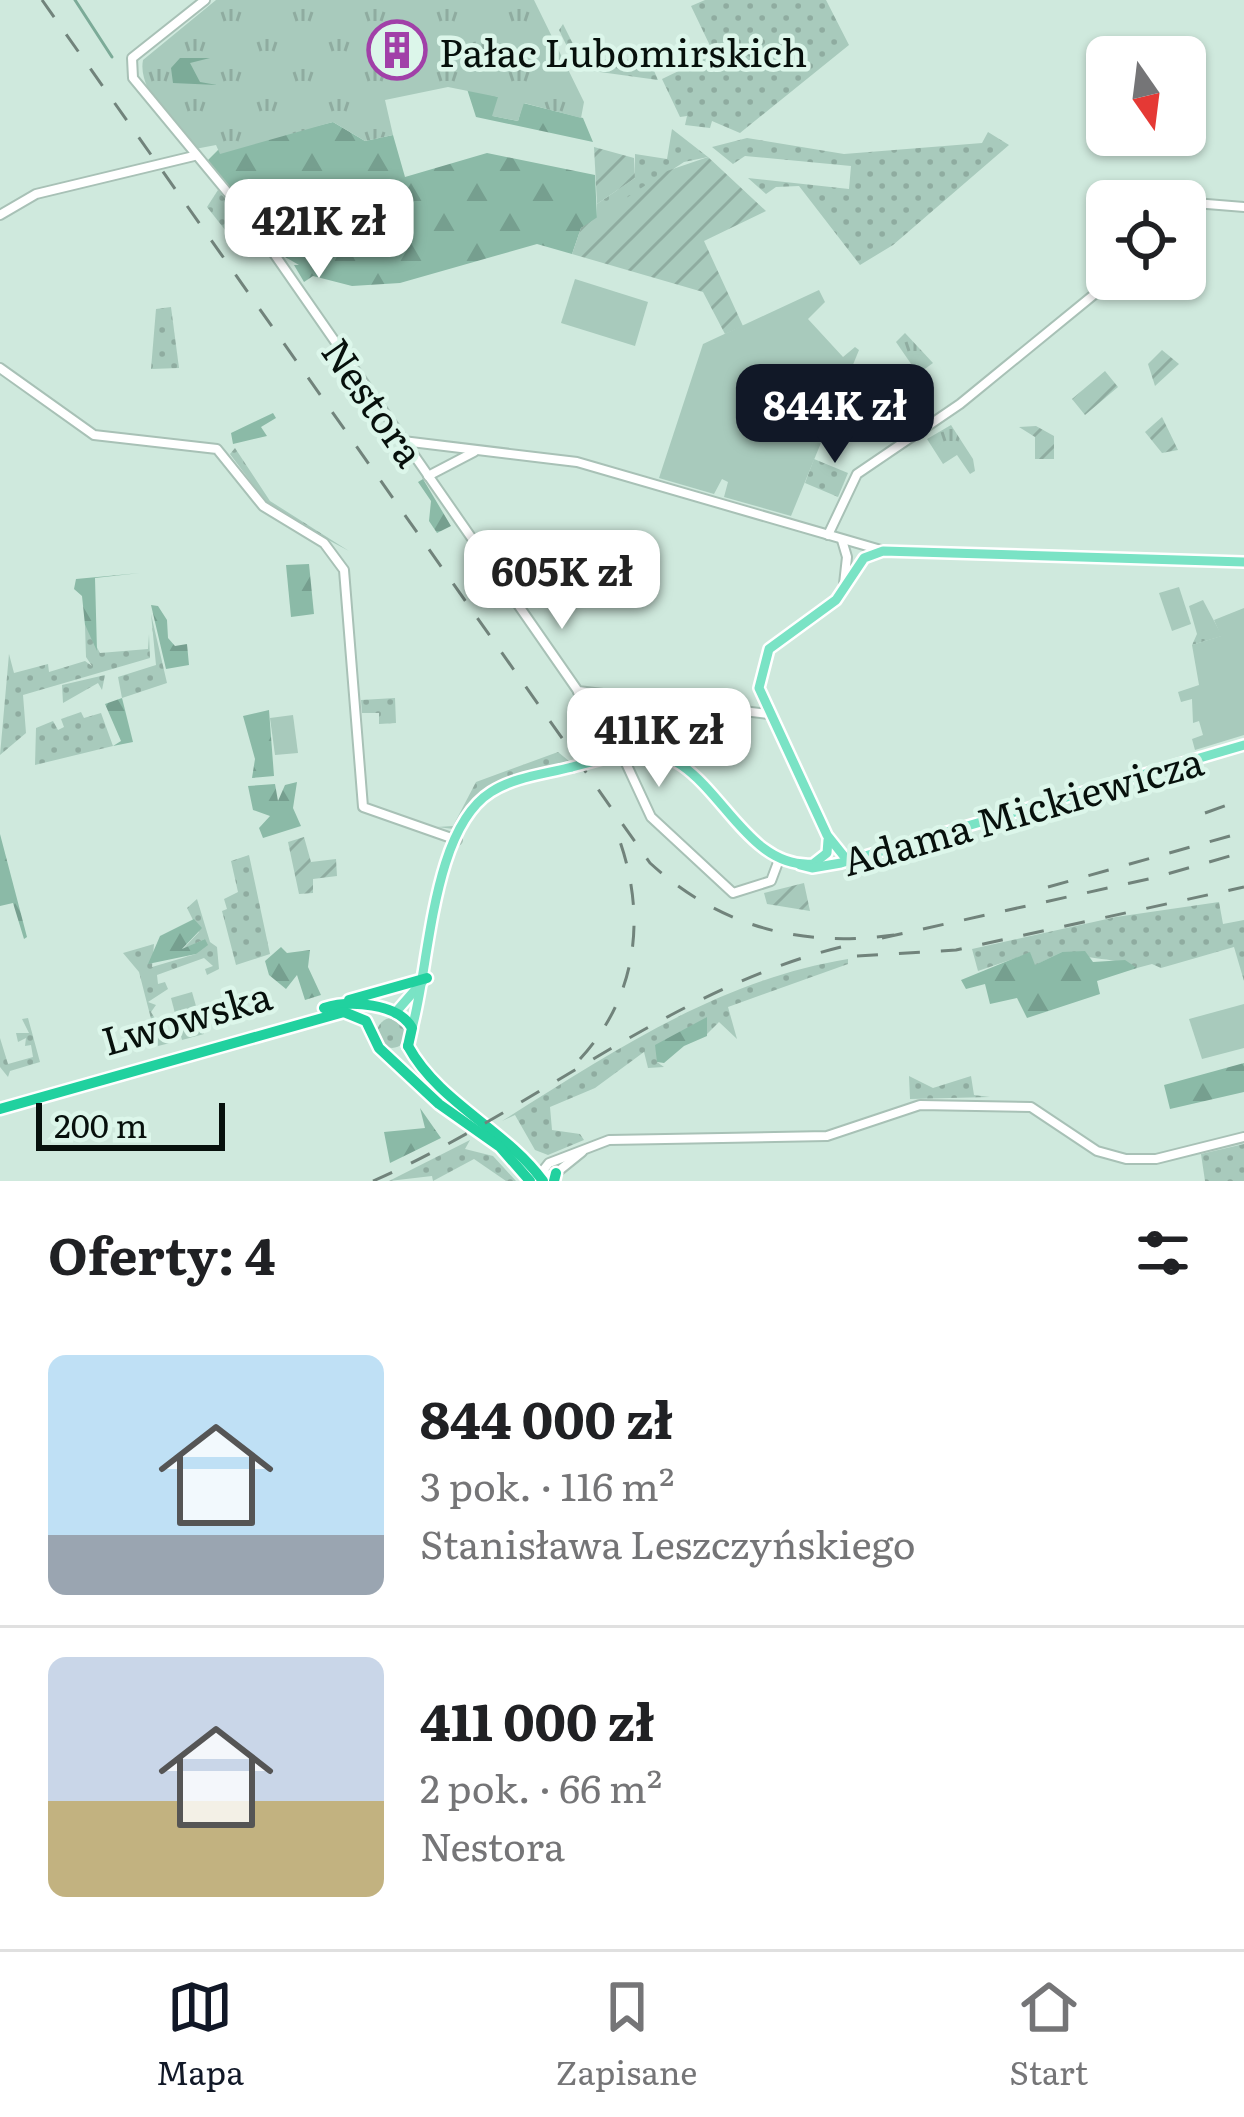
<!DOCTYPE html>
<html lang="pl">
<meta charset="utf-8">
<style>
:root{--surface:#fff;--page:#f6f6f6;--text:#202124;--muted:#757577;--line:#e0e0e0;--accent:#111827}
body{margin:0;font-family:Literata,serif;background:var(--page);color:var(--text);height:100vh;display:flex;flex-direction:column;font-size:45px;white-space:nowrap}
*{box-sizing:border-box;margin:0}
p{font-size:39px;color:var(--muted)}
.icon{flex:none;width:66px;height:66px;fill:none;stroke:currentColor;stroke-width:2;stroke-linecap:round;stroke-linejoin:round}
.map{position:relative;height:1181px;overflow:hidden}
.side{display:flex;flex-direction:column;background:var(--surface);flex:1}
.side>*{flex:none}
.needle{width:78px;rotate:166deg}
.fabs{position:absolute;left:1086px;top:36px;display:grid;gap:24px}
.fabs a{display:grid;place-items:center;width:120px;height:120px;border-radius:18px;background:var(--surface);box-shadow:0 3px 9px #0004;font-size:60px}
.scale{position:absolute;left:36px;bottom:30px;width:189px;box-sizing:border-box;padding-left:12px;border:6px solid #07100c;border-top:0;font-size:33px;line-height:42px;white-space:nowrap;color:#07100c;-webkit-text-stroke:9px #dcf6ea;paint-order:stroke}
.price{position:absolute;translate:-50% -102px;padding:0 27px;border-radius:24px;background:#fff;color:#222;font-size:39px;line-height:78px;filter:drop-shadow(0 3px 6px #0008)}
.price::after{content:'';position:absolute;left:50%;top:72px;width:36px;height:27px;margin-left:-18px;background:inherit;clip-path:polygon(0 0,100% 0,50% 100%)}
.price.active{background:var(--accent);color:#fff}
ul{padding:0;list-style:none}
li{display:flex;align-items:center;gap:36px;height:300px;padding:0 48px}
li+li{border-top:3px solid var(--line)}
li span{display:grid;place-items:center;flex:none;width:336px;height:240px;border-radius:18px;color:#555}
li>.icon{margin-inline-start:auto}
span .icon{width:144px;height:144px;fill:#fffc;stroke-width:1}
li b{font-size:51px}
h2{display:flex;justify-content:space-between;align-items:center;height:144px;padding:0 48px;font-size:51px}
.tabs{display:flex;justify-content:space-around;align-items:center;height:168px;border-top:3px solid var(--line);background:var(--surface);font-size:33px;color:var(--muted)}
.tabs a{display:grid;justify-items:center;gap:6px}
.tabs .active{color:var(--accent)}
.map>svg:first-child{display:block}
.grass{fill:url(#grass-dots)}
.forest{fill:url(#forest-firs)}
.park{fill:url(#park-tufts)}
.garden{fill:url(#garden-furrows)}
.pitch{fill:#a8cabc}
.water{fill:#7cab98}
.lines{fill:none;stroke-linecap:round;stroke-linejoin:round}
.stream{stroke:#7cab98;stroke-width:3}
.secondary-casing{stroke:#a8c1b6;stroke-width:12}
.primary-casing{stroke:#fff;stroke-width:14}
.highway-casing{stroke:#fff;stroke-width:15}
.secondary{stroke:#fff;stroke-width:8}
.primary{stroke:#7ae3c5;stroke-width:9}
.highway{stroke:#21d19f;stroke-width:10}
.rail{stroke:#71837b;stroke-width:3;stroke-dasharray:21 21;stroke-linecap:butt}
.primary-bridge-casing{stroke:#fff;stroke-width:14;stroke-linecap:butt}
.primary-bridge{stroke:#7ae3c5;stroke-width:9}
.labels{text-anchor:middle;dominant-baseline:central;stroke-width:9;stroke-linejoin:round;paint-order:stroke}
.poi-label{font-size:39px;fill:#07100c;stroke:#dcf6ea;text-anchor:start}
.street-label{font-size:39px;fill:#07100c;stroke:#dcf6ea}
</style>
<div class="map">
<svg width="1244" height="1181" viewBox="0 0 1244 1181">
<defs>
<pattern id="grass-dots" width="8" height="8" patternUnits="userSpaceOnUse" patternTransform="scale(3)"><rect width="8" height="8" fill="#a8cabc"/><path d="M2 2h.1M6 6h.1" fill="none" stroke="#8faca0" stroke-width="1.8" stroke-linecap="round"/></pattern>
<pattern id="forest-firs" width="22" height="20" patternUnits="userSpaceOnUse" patternTransform="scale(3)"><rect width="22" height="20" fill="#8bbaa7"/><path d="M5 1l3.5 6h-7zM16 11l3.5 6h-7z" fill="#769f8f"/></pattern>
<pattern id="park-tufts" width="24" height="20" patternUnits="userSpaceOnUse" patternTransform="scale(3)"><rect width="24" height="20" fill="#a8cabc"/><path d="M3 7l-1-3M5 7V3M7 7l1-3M15 17l-1-3M17 17v-4M19 17l1-3" fill="none" stroke="#8faca0"/></pattern>
<pattern id="garden-furrows" width="10" height="10" patternUnits="userSpaceOnUse" patternTransform="scale(3)"><rect width="10" height="10" fill="#a8cabc"/><path d="M-1 1l2-2M0 10L10 0M9 11l2-2" fill="none" stroke="#8faca0"/></pattern>
</defs>
<rect width="100%" height="100%" fill="#cfe9dd"/>
<g class="grass">
<polygon points="705,0 826,0 849,45 740,133 712,121 710,128 685,125 687,116 680,117 662,79 714,54 691,6"/>
<polygon points="563,24 585,68 613,56 652,66 658,80 578,69 559,30"/>
<polygon points="672,129 708,157 684,162 597,219 597,204 635,178 635,154 667,159"/>
<polygon points="988,132 1009,145 893,245 860,265 799,186 776,187 766,194 748,178 849,189 851,166 745,156 733,164 712,147 747,138 844,154 982,143"/>
<polygon points="218,190 254,235 250,241 233,240 207,207"/>
<polygon points="171,307 179,368 151,369 156,309"/>
<polygon points="235,448 270,501 349,551 272,510 230,454"/>
<polygon points="814,459 848,473 838,497 805,483"/>
<polygon points="151,614 167,683 122,698 118,677 156,665"/>
<polygon points="85,625 100,653 148,649 149,634 150,658 23,695 26,733 0,755 9,654 14,673 48,664 49,672 85,661 92,666 86,657"/>
<polygon points="105,675 102,690 98,683 63,703 62,685"/>
<polygon points="395,698 396,723 379,724 379,713 362,713 361,700"/>
<polygon points="81,712 84,718 101,713 113,746 35,765 36,728 53,721 58,730 64,727 61,719"/>
<path d="M558,752L569,761C520,775 478,779 454,829L437,827L453,826L476,782Z"/>
<polygon points="249,855 270,954 236,965 222,911 227,909 224,899 238,892 231,861"/>
<polygon points="197,899 210,942 217,947 219,969 207,975 205,969 213,966 204,958 157,975 158,984 165,982 168,989 148,1002 156,1005 151,1012 170,1043 158,1046 139,972 123,953 154,944 152,967 196,954 205,939 182,950 199,932 187,908"/>
<path d="M1219,902L1223,924L1244,920V981L1234,947L1161,968L1152,964L1137,968C1121,958 1084,959 1062,952L1034,966L1030,953L978,971L972,949L1116,917Z"/>
<path d="M848,959V964L728,1007L737,1039L719,1022L707,1034V1019L657,1062L664,1067L648,1068L644,1052L595,1088L550,1107L552,1130L580,1134L584,1140L548,1155L535,1150L515,1115L502,1121C612,1052 719,980 848,959Z"/>
<polygon points="28,1018 40,1062 10,1071 8,1077 0,1067 0,1038 8,1064 33,1057 31,1045 25,1046 26,1038 18,1042 16,1033 29,1033 22,1019"/>
<circle cx="392" cy="1033" r="15"/>
<polygon points="909,1076 933,1088 971,1076 974,1095 990,1097 910,1099"/>
<polygon points="470,1140 465,1149 493,1156 516,1181 506,1181 474,1159 433,1181 432,1176 389,1181"/>
<polygon points="1244,1144 1244,1181 1205,1181 1201,1154"/>
</g>
<g class="forest">
<polygon points="467,89 499,97 493,116 518,121 523,103 583,118 593,142 476,117"/>
<polygon points="333,122 365,141 393,135 405,177 487,153 595,175 597,219 581,228 572,254 537,244 400,283 352,286 313,276 304,282 294,265 299,265 280,254 207,161 218,150"/>
<polygon points="273,413 276,418 261,427 267,436 233,444 231,433"/>
<polygon points="423,479 451,526 437,533 429,521 431,501 418,482"/>
<polygon points="309,564 314,614 291,617 286,565"/>
<polygon points="140,573 95,578 97,651 85,625 82,596 74,589 76,579"/>
<polygon points="151,605 158,606 167,620 168,638 175,646 187,644 189,665 166,669"/>
<polygon points="122,698 133,742 113,746 121,741 105,704"/>
<polygon points="269,710 274,776 252,778 255,759 243,716"/>
<polygon points="297,782 293,808 301,826 263,838 259,828 270,816 253,810 248,786 275,784 278,801 285,785"/>
<polygon points="0,834 27,937 24,939 13,903 0,906"/>
<polygon points="194,919 202,928 182,949 205,939 208,945 196,954 148,964 160,936"/>
<polygon points="281,947 287,953 310,950 308,967 321,995 305,1000 297,975 286,989 269,975 265,961"/>
<polygon points="1085,951 1093,962 1125,960 1137,968 1097,981 1100,994 1027,1018 1017,998 990,1004 985,984 966,989 961,980 1030,952 1035,965 1062,952"/>
<polygon points="707,1017 707,1036 684,1046 664,1063 657,1062 655,1045"/>
<polygon points="1244,1063 1244,1092 1170,1109 1164,1085"/>
<polygon points="420,1108 441,1138 390,1163 384,1132 425,1128"/>
</g>
<g class="park">
<path d="M216,0H534L584,102L581,118L524,103L518,121L492,116L498,97L448,87L385,100L393,135L365,141L333,122L220,154L216,145L195,149C176,126 137,91 143,60Z"/>
<polygon points="905,333 933,363 918,374 896,342"/>
<polygon points="951,425 973,459 975,471 970,474 957,455 943,464 927,439"/>
<polygon points="1203,600 1222,636 1192,645 1197,634 1189,606"/>
</g>
<g class="garden">
<polygon points="594,147 634,158 635,178 597,204"/>
<polygon points="708,157 766,211 704,241 743,326 725,334 703,292 572,254 581,228 667,171"/>
<polygon points="1162,350 1179,364 1155,386 1148,364"/>
<polygon points="1105,371 1118,387 1085,415 1072,399"/>
<polygon points="1162,417 1178,450 1162,453 1145,432"/>
<polygon points="1036,426 1054,436 1054,459 1035,459 1035,437 1019,427"/>
<polygon points="304,837 311,862 336,859 337,876 313,879 313,893 299,894 288,842"/>
<polygon points="804,883 810,911 767,904 764,893"/>
</g>
<g class="pitch">
<polygon points="575,279 648,302 635,346 561,323"/>
<polygon points="819,290 825,302 808,319 843,357 855,347 859,350 791,516 724,497 728,482 722,479 714,494 659,478 703,344"/>
<polygon points="1179,587 1191,624 1172,631 1159,593"/>
<polygon points="1244,608 1244,735 1195,750 1192,739 1203,735 1199,721 1193,723 1192,699 1181,702 1178,692 1199,685 1192,645 1221,636 1214,620"/>
<polygon points="293,715 298,753 275,755 270,718"/>
<polygon points="192,992 204,1034 182,1040 171,998"/>
<polygon points="1244,1004 1244,1048 1202,1059 1189,1019"/>
</g>
<polygon class="water" points="180,58 210,58 190,63 200,82 217,85 173,83 171,68"/>
<g class="lines">
<polyline class="stream" points="75,0 112,57"/>
<defs>
<g id="secondary">
<polyline points="205,0 132,58 133,78 252,222 578,691 768,714"/>
<polyline points="1170,201 1244,207"/>
<polyline points="0,215 36,194 194,156"/>
<polyline points="0,368 94,435 217,449 263,506 324,543 344,570 363,807 457,840"/>
<polyline points="403,441 577,462 881,550"/>
<polyline points="428,476 474,452"/>
<polyline points="828,535 857,474 960,404 1113,279"/>
<polyline points="842,540 847,557 844,584"/>
<polyline points="578,692 618,746 651,817 733,893 771,881 780,857"/>
<polyline points="540,1176 556,1173 582,1152"/>
<polyline points="537,1178 549,1163 609,1140 827,1136 920,1105 1031,1107 1097,1151 1126,1159 1156,1159 1244,1137"/>
</g>
<g id="primary">
<path d="M625,753C712,736 732,870 813,864L827,853L828,840"/>
<polyline points="847,860 827,835 759,688 769,649 836,600 864,558 883,551 1244,562"/>
<polyline points="800,865 812,868 841,863 1244,745"/>
<polyline points="395,1013 423,981"/>
<path d="M412,1028C430,965 431,830 491,792C514,777 546,774 572,767"/>
</g>
<g id="highway">
<polyline points="349,1000 427,978"/>
<path d="M324,1008C350,1000 398,1003 412,1028L408,1046"/>
<path d="M408,1046C439,1103 505,1129 543,1181"/>
<polyline points="0,1109 344,1012 366,1021 379,1048 439,1104 500,1147 530,1181"/>
<polyline points="554,1181 556,1173"/>
</g>
</defs>
<use href="#secondary" class="secondary-casing"/>
<use href="#primary" class="primary-casing"/>
<use href="#highway" class="highway-casing"/>
<use href="#secondary" class="secondary"/>
<use href="#primary" class="primary"/>
<use href="#highway" class="highway"/>
<g class="rail">
<path d="M42,0L650,863C720,927 801,948 894,935"/>
<polyline points="1205,813 1244,799"/>
<polyline points="1048,887 1244,832"/>
<polyline points="882,938 1153,878 1244,852"/>
<polyline points="857,956 956,950 1244,887"/>
<path d="M580,1059C638,996 647,915 618,836"/>
<path d="M373,1181C534,1110 668,990 841,947"/>
</g>
<defs>
<polyline id="primary-bridge" points="572,767 625,753"/>
</defs>
<use href="#primary-bridge" class="primary-bridge-casing"/>
<use href="#primary-bridge" class="primary-bridge"/>
</g>
<defs>
<symbol id="building-ring" viewBox="-11 -11 22 22"><circle r="9.5" fill="#dcf6ea" stroke="#a140a8" stroke-width="1.5"/><path d="M-4-6H4V6H1V3H-1V6H-4ZM-2.5-4.3h1.7v1.8h-1.7ZM.8-4.3h1.7v1.8H.8ZM-2.5-1h1.7V.8h-1.7ZM.8-1h1.7V.8H.8Z" fill="#a140a8"/></symbol>
</defs>
<g fill-rule="evenodd">
<use href="#building-ring" x="364" y="17" width="66" height="66"/>
</g>
<g class="labels">
<g class="poi-label">
<text x="439" y="50">Pałac Lubomirskich</text>
</g>
<g class="street-label">
<text transform="translate(375 401) rotate(55)">Nestora</text>
<text transform="translate(1022 809) rotate(-16)">Adama Mickiewicza</text>
<text transform="translate(186 1016) rotate(-16)">Lwowska</text>
</g>
</g>
</svg>
<div class="fabs">
<a><svg class="needle" viewBox="-14 -14 28 28"><path d="M0-13l5 13h-10z" fill="#e53935"/><path d="M0 13l5-13h-10z" fill="#757577"/></svg></a>
<a><svg class="icon" aria-label="locate" viewBox="0 0 24 24"><circle cx="12" cy="12" r="6"/><path d="M12 2v4M12 18v4M2 12h4M18 12h4"/></svg></a>
</div>
<div class="scale">200 m</div>
<b class="price" style="left:319px;top:281px">421K zł</b>
<b class="price active" style="left:835px;top:466px">844K zł</b>
<b class="price" style="left:562px;top:632px">605K zł</b>
<b class="price" style="left:659px;top:790px">411K zł</b>
</div>
<section class="side">
<h2>Oferty: 4<svg class="icon" aria-label="filters" viewBox="0 0 24 24"><path d="M4 7h16M4 17h16"/><circle cx="9" cy="7" r="2"/><circle cx="15" cy="17" r="2"/></svg></h2>
<ul>
<li><span style="background:linear-gradient(#bfe0f5 75%,#9aa5b1 0)"><svg class="icon" aria-label="home" viewBox="0 0 24 24"><path d="M3 11l9-7 9 7M6 9v11h12V9"/></svg></span><div><b>844 000 zł</b><p>3 pok. · 116 m²</p><p>Stanisława Leszczyńskiego</p></div></li>
<li><span style="background:linear-gradient(#c9d6e8 60%,#c2b280 0)"><svg class="icon" aria-label="home" viewBox="0 0 24 24"><path d="M3 11l9-7 9 7M6 9v11h12V9"/></svg></span><div><b>411 000 zł</b><p>2 pok. · 66 m²</p><p>Nestora</p></div></li>
</ul>
</section>
<nav class="tabs">
<a class="active"><svg class="icon" aria-label="map" viewBox="0 0 24 24"><path d="M3 6l6-2 6 2 6-2v14l-6 2-6-2-6 2zM9 4v14M15 6v14"/></svg>Mapa</a>
<a><svg class="icon" aria-label="saved" viewBox="0 0 24 24"><path d="M7 4h10v16l-5-4-5 4z"/></svg>Zapisane</a>
<a><svg class="icon" aria-label="home" viewBox="0 0 24 24"><path d="M3 11l9-7 9 7M6 9v11h12V9"/></svg>Start</a>
</nav>
